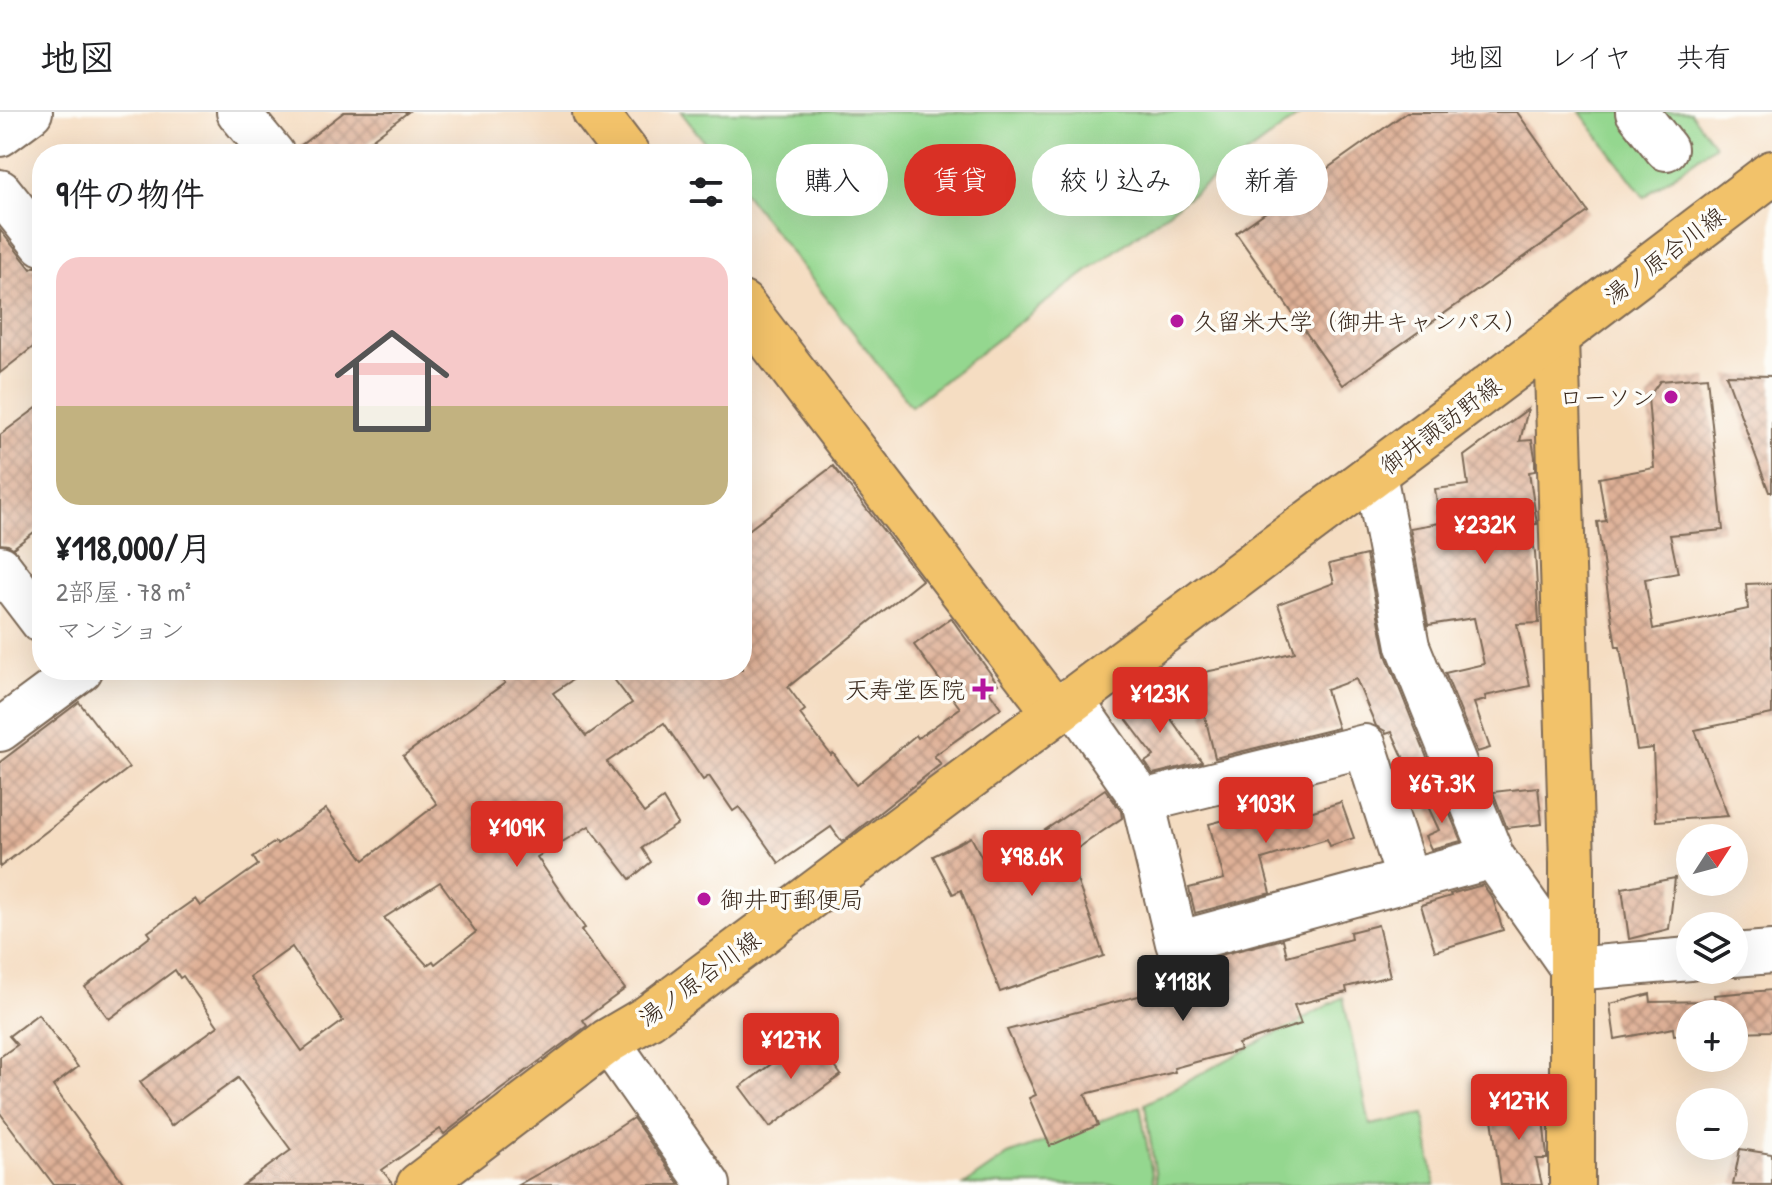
<!DOCTYPE html>
<html lang="ja">
<meta charset="utf-8">
<style>
:root{--surface:#fff;--page:#f2f2f2;--text:#202124;--muted:#757577;--line:#e0e0e0;--accent:#d93025}
body{margin:0;font-family:"Patrick Hand","Klee One",sans-serif;background:var(--page);color:var(--text);height:100vh;display:flex;flex-direction:column;font-size:30px;white-space:nowrap}
*{box-sizing:border-box;margin:0}
p{font-size:26px;color:var(--muted)}
.icon{flex:none;width:44px;height:44px;fill:none;stroke:currentColor;stroke-width:2;stroke-linecap:round;stroke-linejoin:round}
.map{position:relative;flex:1;overflow:hidden}
.drawer{position:absolute;left:32px;top:32px;width:720px;height:536px;display:flex;flex-direction:column;background:var(--surface);border-radius:32px;box-shadow:0 8px 32px #0002}
.drawer>*{flex:none}
.guide{position:absolute;left:776px;top:32px;width:760px;height:72px;display:flex;gap:16px}
.needle{width:52px;rotate:54deg}
.buttons{position:absolute;left:1676px;top:712px;display:grid;gap:16px}
.buttons a{display:grid;place-items:center;width:72px;height:72px;border-radius:50%;background:var(--surface);box-shadow:0 8px 32px #0002;font-size:40px}
.price{position:absolute;translate:-50% -68px;padding:0 18px;border-radius:8px;background:var(--accent);color:#fff;font-size:26px;line-height:52px;filter:drop-shadow(0 2px 4px #0008)}
.price::after{content:'';position:absolute;left:50%;top:48px;width:24px;height:18px;margin-left:-12px;background:inherit;clip-path:polygon(0 0,100% 0,50% 100%)}
.price.on{background:#222;color:#fff}
ul{padding:0;list-style:none}
li{display:grid;align-content:center;gap:16px;height:424px;padding:0 24px}
li span{display:grid;place-items:center;height:248px;border-radius:24px;color:#555}
li>.icon{margin-inline-start:auto}
span .icon{width:144px;height:144px;fill:#fffc;stroke-width:1}
li b{font-size:34px}
h2{display:flex;justify-content:space-between;align-items:center;height:96px;padding:0 24px;font-size:34px}
.chip{padding:0 28px;border-radius:36px;background:var(--surface);box-shadow:0 8px 32px #0002;font-size:28px;line-height:72px}
.chip.on{background:var(--accent);color:#fff}
header{display:flex;align-items:center;gap:48px;box-sizing:border-box;height:112px;padding:0 40px;background:var(--surface);border-bottom:2px solid var(--line)}
header strong{font-size:38px}
nav{display:flex;gap:44px;margin-inline-start:auto;font-size:28px}
.map>svg:first-child{display:block}
.green{fill:#94d78f;stroke:#688056;stroke-width:2}
.building{fill:url(#building-cross-hatch);fill-rule:evenodd}
.lines{fill:none;stroke-linecap:round;stroke-linejoin:round}
.minor-casing{stroke:#7c6957;stroke-width:46}
.major-casing{stroke:#7c6957;stroke-width:48}
.minor{stroke:#fff;stroke-width:42}
.major{stroke:#f2c26a;stroke-width:44}
.poi-dot{fill:#b5179e;stroke:#fdfcf7;stroke-width:3}
.labels{text-anchor:middle;dominant-baseline:central;stroke-width:7;stroke-linejoin:round;paint-order:stroke}
.street-label{font-size:24px;fill:#3b2a1e;stroke:#fdfcf7}
.poi-label{font-size:24px;fill:#3b2a1e;stroke:#fdfcf7;text-anchor:start}
</style>
<header>
<strong>地図</strong>
<nav><a>地図</a><a>レイヤ</a><a>共有</a></nav>
</header>
<div class="map">
<svg width="1772" height="1073" viewBox="0 0 1772 1073">
<defs>
<pattern id="building-cross-hatch" width="8" height="8" patternUnits="userSpaceOnUse" patternTransform="scale(2)"><rect width="8" height="8" fill="#dfb197"/><path d="M0 0l8 8M0 8l8-8" fill="none" stroke="#b6907b"/></pattern>
</defs>
<rect width="100%" height="100%" fill="#fdfcf7"/>
<filter id="ink" filterUnits="userSpaceOnUse"><feTurbulence type="fractalNoise" baseFrequency=".0125" numOctaves="2"/><feDisplacementMap in="SourceGraphic" scale="16" xChannelSelector="R" yChannelSelector="G"/><feConvolveMatrix kernelMatrix="1 2 1 2 8 2 1 2 1" color-interpolation-filters="sRGB"/></filter>
<filter id="wash" filterUnits="userSpaceOnUse"><feTurbulence type="fractalNoise" baseFrequency=".006" numOctaves="4" result="noise"/><feDisplacementMap in="SourceGraphic" scale="32" xChannelSelector="R" yChannelSelector="G"/><feGaussianBlur stdDeviation="1.8" result="paint"/><feColorMatrix in="noise" values="0 0 0 0 0 0 0 0 0 0 0 0 0 0 0 0 0 1.4 0 .05"/><feComposite in="paint" operator="in"/></filter>
<g filter="url(#wash)">
<rect width="100%" height="100%" fill="#f5ddc2"/>
<g class="green">
<polygon points="681,0 1304,0 1042,193 911,294 742,78 742,42 714,42"/>
<polygon points="1580,0 1690,0 1715,33 1644,85"/>
<polygon points="1343,885 1370,1013 1424,1002 1435,1073 1157,1073 1145,992"/>
<polygon points="1140,994 1154,1073 964,1073 1008,1043"/>
</g>
<g id="blocks">
<g class="building">
<polygon points="344,0 408,0 353,42 296,42 296,37"/>
<polygon points="1407,0 1517,0 1588,100 1343,273 1236,121"/>
<polygon points="0,118 31,157 34,155 42,155 42,228 0,261"/>
<polygon points="1726,263 1772,264 1772,380 1769,380"/>
<polygon points="1707,265 1723,418 1670,423 1678,461 1645,467 1653,517 1748,497 1746,472 1772,471 1772,602 1695,618 1728,704 1656,709 1653,636 1637,638 1620,535 1616,535 1597,410 1606,409 1599,366 1654,356 1648,286 1660,269"/>
<polygon points="42,292 42,414 13,436 8,433 0,432 0,323"/>
<polygon points="1528,297 1520,329 1532,328 1535,345 1535,359 1529,360 1537,412 1529,413 1535,440 1539,511 1517,512 1530,574 1485,584 1486,588 1474,591 1490,636 1477,640 1445,561 1484,552 1474,506 1428,513 1410,416 1440,411 1435,377 1468,373 1464,344"/>
<path d="M833,354L922,468L788,575L805,598L800,602L831,643L833,641L856,673L916,623L918,626L960,596L914,533L951,506L998,572L989,579L1001,596L934,644L941,652L842,730L831,715L779,751L739,695L733,699L709,664L703,668L664,611L607,650L644,701L663,687L678,712L642,736L651,750L630,767L589,714L537,745L585,816L581,818L625,877L583,908L587,914L469,1001L470,1002L444,1022L440,1017L382,1058L394,1073H243L291,1038L238,966L171,1014L140,970L218,914L183,864L180,866L175,858L109,907L85,875L151,824L148,820L195,787L200,794L258,753L253,745L275,730L277,732L326,697L364,748L437,692L403,644L505,571L495,558H587L553,581L586,624L632,591L607,558H742V423ZM440,770L476,820L435,852L433,849L427,853L384,806ZM292,835L343,909L302,939L250,865Z"/>
<polygon points="1366,443 1386,543 1431,656 1411,663 1392,620 1386,622 1385,619 1376,614 1356,567 1326,578 1338,616 1215,646 1195,562 1234,554 1235,555 1295,540 1278,492 1334,471 1329,452"/>
<polygon points="1150,578 1202,650 1153,662 1145,650 1154,644 1121,600"/>
<polygon points="79,590 129,656 0,755 0,650"/>
<polygon points="1302,674 1310,700 1341,690 1354,726 1330,734 1327,727 1262,747 1271,781 1195,801 1189,776 1224,767 1209,712 1271,696 1267,683"/>
<polygon points="1538,675 1542,712 1507,716 1493,680"/>
<polygon points="1105,677 1121,699 1122,706 1068,743 1104,844 1000,880 961,778 953,782 933,744 971,725 988,757"/>
<polygon points="1443,686 1461,729 1431,737 1425,724 1439,718 1425,688"/>
<polygon points="1675,766 1669,817 1629,827 1622,776"/>
<polygon points="1483,773 1493,787 1503,818 1435,839 1421,793 1451,784 1450,782"/>
<polygon points="1378,813 1390,864 1346,875 1347,880 1294,893 1301,912 1238,932 1240,938 1174,956 1175,960 1085,982 1098,1013 1050,1034 1029,986 1036,983 1007,918 1181,873 1176,855 1178,854 1283,827 1287,844 1351,827 1350,820"/>
<polygon points="1772,878 1772,919 1734,920 1734,902 1690,902 1690,922 1674,923 1673,916 1615,927 1610,892 1650,882 1651,890 1715,889 1714,883"/>
<polygon points="38,902 78,955 53,974 125,1073 54,1073 0,1001 0,945 17,933 9,924"/>
<polygon points="812,922 841,963 770,1015 740,975"/>
<polygon points="1541,989 1547,1044 1547,1047 1536,1047 1542,1073 1501,1073 1490,992"/>
<polygon points="633,1006 680,1073 518,1073 604,1025"/>
<polygon points="1740,1037 1772,1042 1772,1073 1733,1073"/>
</g>
</g>
</g>
<g filter="url(#ink)">
<use href="#blocks" fill-opacity="0" stroke="#7c6957" stroke-width="2"/>
<g class="lines">
<defs>
<g id="minor">
<polyline points="238,0 273,42"/>
<polyline points="1637,0 1666,37"/>
<polyline points="0,23 31,0"/>
<polyline points="0,79 42,132"/>
<polyline points="1375,362 1408,534 1493,745 1572,857 1690,847"/>
<polyline points="0,455 42,510"/>
<polyline points="1071,587 1143,689"/>
<polyline points="0,618 81,558"/>
<polyline points="1408,768 1365,634 1143,689 1177,831 1493,745"/>
<polyline points="1734,843 1772,840"/>
<polyline points="608,929 709,1073"/>
</g>
<g id="major">
<polyline points="595,0 627,42"/>
<polyline points="742,192 1055,600"/>
<polyline points="1556,225 1572,751 1572,1073"/>
<polyline points="419,1073 608,929 649,905 795,796 1556,225 1772,61"/>
</g>
</defs>
<use href="#minor" class="minor-casing"/>
<use href="#major" class="major-casing"/>
<use href="#minor" class="minor"/>
<use href="#major" class="major"/>
</g>
</g>
<g class="poi-dot">
<circle cx="1177" cy="209" r="8"/>
<circle cx="1671" cy="285" r="8"/>
<path d="M979 565h8v8h8v8h-8v8h-8v-8h-8v-8h8z"/>
<circle cx="704" cy="787" r="8"/>
</g>
<g class="labels">
<g class="street-label">
<text transform="translate(1664 143) rotate(-37)">湯ノ原合川線</text>
<text transform="translate(1440 313) rotate(-37)">御井諏訪野線</text>
<text transform="translate(699 866) rotate(-36)">湯ノ原合川線</text>
</g>
<g class="poi-label">
<text x="1193" y="209">久留米大学（御井キャンパス）</text>
<text x="1655" y="285" text-anchor="end">ローソン</text>
<text x="965" y="577" text-anchor="end">天寿堂医院</text>
<text x="720" y="787">御井町郵便局</text>
</g>
</g>
</svg>
<div class="buttons">
<a><svg class="needle" viewBox="-14 -14 28 28"><path d="M0-13l5 13h-10z" fill="#e53935"/><path d="M0 13l5-13h-10z" fill="#757577"/></svg></a>
<a><svg class="icon" aria-label="layers" viewBox="0 0 24 24"><path d="M12 4l9 5-9 5-9-5zM3 14l9 5 9-5"/></svg></a>
<a>+</a>
<a>−</a>
</div>
<b class="price" style="left:1485px;top:454px">¥232K</b>
<b class="price" style="left:1160px;top:623px">¥123K</b>
<b class="price" style="left:1442px;top:713px">¥67.3K</b>
<b class="price" style="left:1266px;top:733px">¥103K</b>
<b class="price" style="left:517px;top:757px">¥109K</b>
<b class="price" style="left:1032px;top:786px">¥98.6K</b>
<b class="price on" style="left:1183px;top:911px">¥118K</b>
<b class="price" style="left:791px;top:969px">¥127K</b>
<b class="price" style="left:1519px;top:1030px">¥127K</b>
<div class="guide">
<a class="chip">購入</a>
<a class="chip on">賃貸</a>
<a class="chip">絞り込み</a>
<a class="chip">新着</a>
</div>
<section class="drawer">
<h2>9件の物件<svg class="icon" aria-label="filters" viewBox="0 0 24 24"><path d="M4 7h16M4 17h16"/><circle cx="9" cy="7" r="2"/><circle cx="15" cy="17" r="2"/></svg></h2>
<ul>
<li><span style="background:linear-gradient(#f6c9c9 60%,#c2b280 0)"><svg class="icon" aria-label="home" viewBox="0 0 24 24"><path d="M3 11l9-7 9 7M6 9v11h12V9"/></svg></span><div><b>¥118,000/月</b><p>2部屋 · 78 m²</p><p>マンション</p></div></li>
</ul>
</section>
</div>
